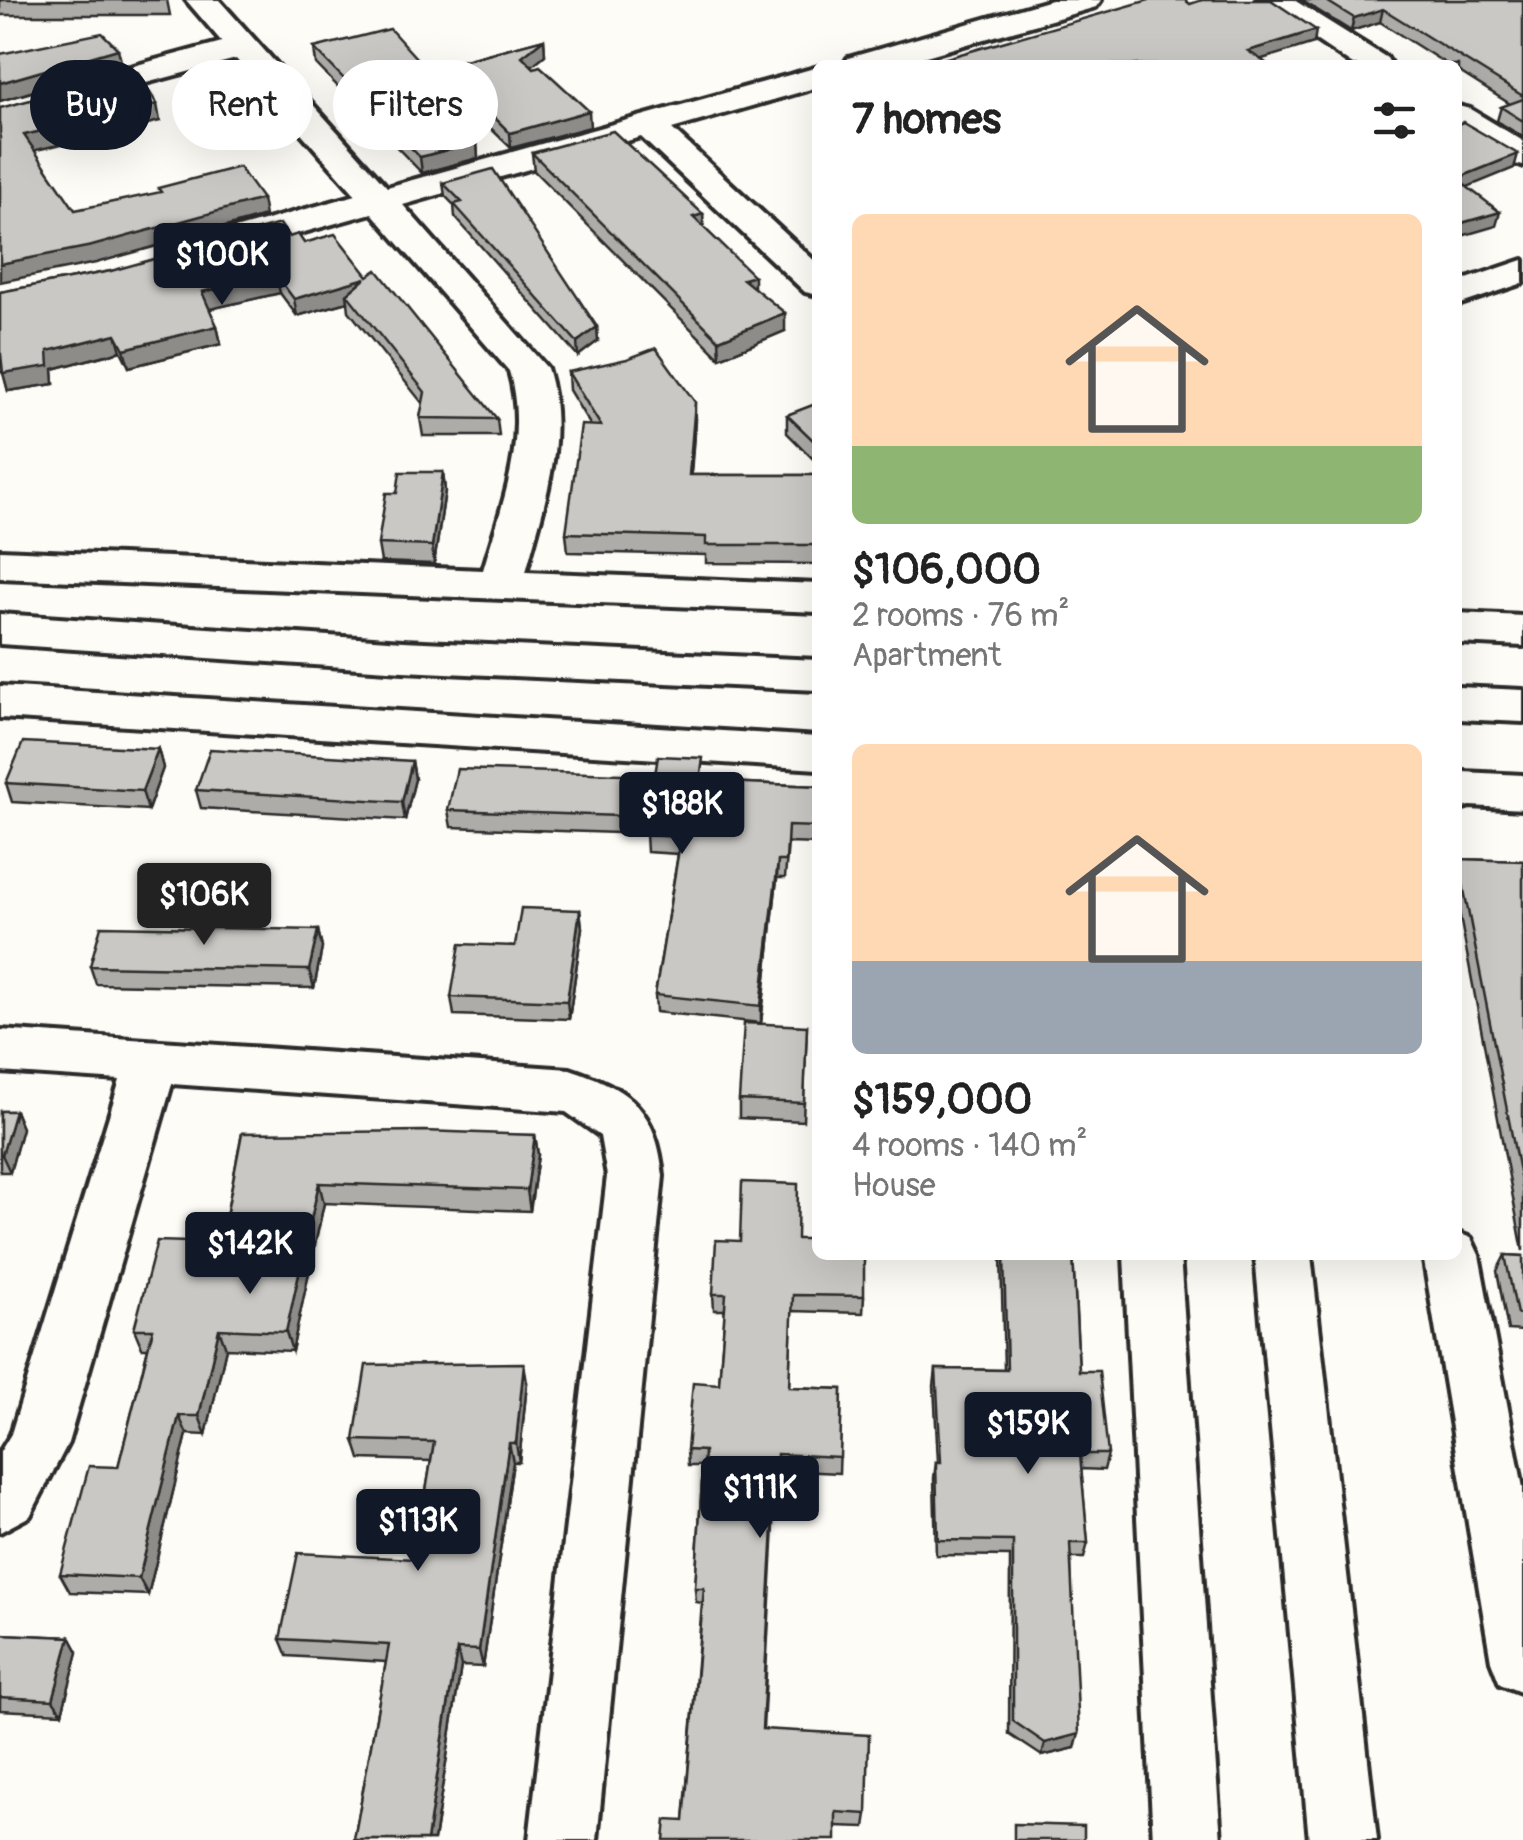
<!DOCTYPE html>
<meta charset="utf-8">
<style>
:root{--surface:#fff;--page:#f2f2f2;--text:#222;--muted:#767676;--accent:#111827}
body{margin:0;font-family:Pangolin,sans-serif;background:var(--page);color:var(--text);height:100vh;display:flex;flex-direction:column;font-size:38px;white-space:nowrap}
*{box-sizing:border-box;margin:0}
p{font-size:32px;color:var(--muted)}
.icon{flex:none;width:55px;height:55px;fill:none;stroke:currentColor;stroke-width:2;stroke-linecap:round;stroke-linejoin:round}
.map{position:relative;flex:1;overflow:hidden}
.panel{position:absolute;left:812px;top:60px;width:650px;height:1200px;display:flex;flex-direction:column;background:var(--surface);border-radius:15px;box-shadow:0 10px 40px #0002}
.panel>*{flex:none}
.guide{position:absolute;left:30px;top:60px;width:632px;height:90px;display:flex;gap:20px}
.price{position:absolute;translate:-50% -85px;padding:0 22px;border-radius:10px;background:var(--accent);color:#fff;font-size:32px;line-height:65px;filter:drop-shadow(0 2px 5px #0008)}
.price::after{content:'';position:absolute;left:50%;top:60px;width:30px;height:22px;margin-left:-15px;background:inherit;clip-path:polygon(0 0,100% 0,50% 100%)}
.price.current{background:#222;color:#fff}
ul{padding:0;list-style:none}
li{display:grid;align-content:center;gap:20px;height:530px;padding:0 40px}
li span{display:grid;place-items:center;height:310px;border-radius:15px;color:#555}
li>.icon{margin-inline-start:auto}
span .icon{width:180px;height:180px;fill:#fffc;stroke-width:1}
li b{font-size:42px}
h2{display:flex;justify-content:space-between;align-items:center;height:120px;padding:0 40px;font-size:42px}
.tag{padding:0 35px;border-radius:45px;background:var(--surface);box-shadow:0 10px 40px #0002;font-size:35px;line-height:90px}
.tag.current{background:var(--accent);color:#fff}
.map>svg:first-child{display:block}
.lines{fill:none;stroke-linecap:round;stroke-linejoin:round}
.minor-casing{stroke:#2b2b2b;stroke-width:8}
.minor{fill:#fdfcf7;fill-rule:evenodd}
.wall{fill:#adaca9;stroke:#2b2b2b;stroke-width:2.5}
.shaded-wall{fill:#8d8c89;stroke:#2b2b2b;stroke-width:2.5}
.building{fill:#c9c8c4;stroke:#2b2b2b;stroke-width:2.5}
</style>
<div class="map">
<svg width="1523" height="1840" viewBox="0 0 1523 1840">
<rect width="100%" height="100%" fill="#fdfcf7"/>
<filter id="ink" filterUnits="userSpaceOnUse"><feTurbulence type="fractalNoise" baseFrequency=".01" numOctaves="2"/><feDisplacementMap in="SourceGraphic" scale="20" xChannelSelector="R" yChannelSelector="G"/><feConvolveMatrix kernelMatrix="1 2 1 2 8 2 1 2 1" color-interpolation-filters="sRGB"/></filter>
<g filter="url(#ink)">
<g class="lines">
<defs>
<g id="minor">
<path d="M186,0H219L387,187L818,67V87L672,129L818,264V295L805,292L641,137L403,205L547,368C569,438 544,503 526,572L818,584V612L0,578V550L483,570C502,504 529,439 509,371L372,213L219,256L206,253L201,245L206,237L356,195L236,59L0,122V102L222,42Z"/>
<polygon points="1051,0 1101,0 1096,7 895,65 844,65 848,58"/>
<polygon points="1256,0 1294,0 1387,58 1391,65 1353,65"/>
<polygon points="1458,106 1470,109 1523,141 1523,166 1511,163 1458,130"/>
<polygon points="1523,260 1523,283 1458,305 1458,282"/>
<polygon points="1458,613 1523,616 1523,646 1458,643"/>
<polygon points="0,614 403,641 818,660 818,690 403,671 0,644"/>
<polygon points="0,686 818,737 818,769 0,718"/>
<polygon points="1458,687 1523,690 1523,722 1458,719"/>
<polygon points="1463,772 1523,775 1523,809 1470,806 1458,810 1458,774"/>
<path d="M0,1030L570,1069C630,1089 657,1110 663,1176L597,1840H529L607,1176L600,1136L566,1112L172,1084L68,1443L30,1516L0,1532V1452L11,1434L120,1080L0,1072Z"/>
<polygon points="1458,1233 1471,1238 1479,1255 1523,1488 1523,1693 1500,1684 1491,1661 1423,1255 1458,1255"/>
<polygon points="1124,1255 1180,1255 1221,1840 1153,1840"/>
<polygon points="1255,1255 1311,1255 1377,1840 1309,1840"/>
</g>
</defs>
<use href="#minor" class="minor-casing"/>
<use href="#minor" class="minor"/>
</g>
<g class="wall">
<polygon points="0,0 167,0 170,15 0,15"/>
<polygon points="1301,0 1523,0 1523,137 1497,121 1501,107 1510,104 1458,71 1458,65 1448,65 1380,22 1351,31"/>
<polygon points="544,39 545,55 531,66 590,127 511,148 474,112 463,121 477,142 478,158 422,173 316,64 314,48 427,70"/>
<polygon points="532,153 703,214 703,227 754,288 785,331 720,358 534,171"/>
<polygon points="443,183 597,327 598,341 578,356 455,217 454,205 445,196"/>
<polygon points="289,237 304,243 368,276 497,419 499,436 423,436 420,418 423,404 349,311 348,302 297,316 280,293 209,309 217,326 221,344 129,367 121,351 53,369 54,384 8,391 3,372 0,372 0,292"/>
<polygon points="568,372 695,420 691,475 818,475 818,564 706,563 706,555 568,552 566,533 591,426 569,390"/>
<polygon points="818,403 818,464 787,433 787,415"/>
<polygon points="443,472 445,491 434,564 381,562 378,544 397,493"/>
<polygon points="158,749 163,768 148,810 12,802 6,783"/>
<polygon points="412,761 415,779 405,820 201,808 196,790"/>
<polygon points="655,775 704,776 703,781 818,786 818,844 788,843 785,878 777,878 761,1023 656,1012 655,995 678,854 647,852 646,834 451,827 448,810"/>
<polygon points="1458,859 1523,861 1523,1251 1458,906"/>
<polygon points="580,910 582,928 569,1019 454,1015 451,997 515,946"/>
<polygon points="318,930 322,948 314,988 96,984 90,966"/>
<polygon points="807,1026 803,1121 739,1118 739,1100"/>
<polygon points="0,1111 15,1111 22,1128 10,1172 0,1172"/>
<polygon points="242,1133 535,1135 538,1155 530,1211 324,1203 292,1351 226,1348 206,1435 187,1434 148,1595 70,1592 60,1574 118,1467 148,1348 142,1348 134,1329 221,1243"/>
<polygon points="797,1239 864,1296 863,1313 792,1311 789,1387 842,1389 839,1473 777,1470 763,1729 867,1814 865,1827 684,1821 702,1603 696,1602 695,1588 703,1466 688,1466 687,1450 719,1384 725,1310 714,1310 713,1294"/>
<polygon points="1001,1255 1073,1255 1079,1371 1108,1454 1104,1470 1081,1469 1088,1543 1084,1558 1071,1558 1075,1748 1042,1756 1009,1734 1010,1556 936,1555 934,1478 936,1462 938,1462 934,1386 936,1369 1004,1370"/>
<polygon points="1505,1255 1523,1256 1523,1331 1508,1330 1497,1271"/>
<polygon points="527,1383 519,1462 513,1462 483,1667 461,1666 434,1840 354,1840 386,1662 287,1656 280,1639 415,1559 431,1461 360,1459 354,1440"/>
<polygon points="0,1634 70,1637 78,1652 62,1713 0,1710"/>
</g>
<g class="shaded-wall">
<polygon points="1383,9 1380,22 1351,31 1354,18"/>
<polygon points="1316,30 1314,43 1246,64 1248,51"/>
<polygon points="544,39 545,55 524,72 522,56"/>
<polygon points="118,49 122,65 0,101 0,83"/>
<polygon points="473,96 474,112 457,125 456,110"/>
<polygon points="157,104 160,121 28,152 24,135"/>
<polygon points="589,111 590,127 511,148 510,133"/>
<polygon points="477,142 478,158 422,173 420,157"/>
<polygon points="1518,154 1514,168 1458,191 1458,178"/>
<polygon points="262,199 265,216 96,263 0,282 0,264"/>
<polygon points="1500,212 1496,226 1458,237 1458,224"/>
<polygon points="703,214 704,232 693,217"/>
<polygon points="276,275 280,293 206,310 202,292"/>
<polygon points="754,276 754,294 743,279"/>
<polygon points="366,278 347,294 348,302 297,316 294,299"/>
<polygon points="785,313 785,331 720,358 719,340"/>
<polygon points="217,326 221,344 129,367 124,349"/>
<polygon points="597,327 598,341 578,356 577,342"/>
<polygon points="116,334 121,351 53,369 54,384 8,391 3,373 48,351"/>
<polygon points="695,402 695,420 689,493 689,475"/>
<polygon points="443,472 445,491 434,564 432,546"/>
<polygon points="158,749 163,768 148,810 142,791"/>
<polygon points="412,761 415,779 405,820 402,802"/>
<polygon points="778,861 777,878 761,1023 761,1006"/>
<polygon points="580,910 582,928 569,1019 567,1001"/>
<polygon points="318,930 322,948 314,988 309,970"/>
<polygon points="15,1111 22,1128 10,1172 2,1155"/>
<polygon points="535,1135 538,1155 530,1211 527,1190"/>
<polygon points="319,1183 324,1203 292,1351 286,1332"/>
<polygon points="219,1329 226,1348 206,1435 199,1416"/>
<polygon points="524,1363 527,1383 519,1462 516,1443"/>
<polygon points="179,1416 187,1434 148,1595 139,1578"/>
<polygon points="509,1443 513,1462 483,1667 479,1650"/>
<polygon points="70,1637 78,1652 62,1713 53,1700"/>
<polygon points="457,1649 461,1666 434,1840 427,1840"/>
<polygon points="1079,1734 1075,1748 1042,1756 1045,1743"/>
</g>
<g class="building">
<polygon points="1149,0 1185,0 1190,4 1202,0 1271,0 1316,30 1248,51 1269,65 922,65"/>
<polygon points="1325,0 1523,0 1523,96 1383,9 1354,18"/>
<polygon points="390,29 427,70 544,39 522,56 534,68 540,66 589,111 510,133 473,96 456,110 477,142 420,157 314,48"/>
<polygon points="102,33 118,49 0,83 0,54"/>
<polygon points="137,72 157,104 24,135 75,210 161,192 158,188 239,167 262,199 92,246 0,264 0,108"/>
<polygon points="1523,99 1523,121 1501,107"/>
<polygon points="1463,122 1518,154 1458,178 1458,124"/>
<polygon points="613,131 703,214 693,217 754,276 743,279 785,313 719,340 532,153"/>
<polygon points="493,169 597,327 577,342 454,204 462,202 443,183"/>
<polygon points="1458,180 1500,212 1458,224"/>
<polygon points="280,224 289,237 298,234 304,243 335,234 368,276 377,270 497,419 420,418 425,392 347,294 366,278 294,299 276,275 202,292 217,326 124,349 116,334 48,351 49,366 3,373 1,354 0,354 0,292 111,271"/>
<polygon points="656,348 695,402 689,475 818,475 818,545 706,545 706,537 566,533 581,425 601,426 568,372 627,359"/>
<polygon points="818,403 818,445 787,415"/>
<polygon points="400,472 443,472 432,546 378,544 386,493 397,493"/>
<polygon points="23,742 158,749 142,791 6,783"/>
<polygon points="210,749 412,761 402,802 196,790"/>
<polygon points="658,756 703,758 700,781 818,786 818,827 788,826 786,861 778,861 761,1006 655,995 681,837 646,835 648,817 448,810 457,769 655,775"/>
<polygon points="1458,859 1523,861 1523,1192"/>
<polygon points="521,908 580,910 567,1001 451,997 460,944 515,946"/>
<polygon points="101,926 318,930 309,970 90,966"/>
<polygon points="744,1023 807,1026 804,1103 739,1100"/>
<polygon points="0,1111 15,1111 2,1155 0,1155"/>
<polygon points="424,1131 535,1135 527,1190 319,1183 286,1332 219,1329 199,1416 179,1416 139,1578 60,1574 89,1466 118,1467 153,1329 134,1329 157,1241 221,1243 242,1133"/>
<polygon points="742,1182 798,1184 797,1239 818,1239 818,1255 864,1255 864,1296 793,1295 789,1387 842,1389 840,1457 777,1454 762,1729 869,1735 867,1814 836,1812 836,1840 664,1840 666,1820 684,1821 704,1588 695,1588 704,1451 687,1450 693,1382 719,1384 726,1294 713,1294 716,1240 740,1241"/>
<polygon points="1004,1255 1073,1255 1079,1371 1099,1371 1108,1454 1080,1454 1088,1543 1070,1543 1079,1734 1045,1743 1013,1721 1013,1541 938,1540 936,1462 941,1462 936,1369 1007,1370"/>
<polygon points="1505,1255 1523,1256 1523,1314 1517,1314"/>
<polygon points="524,1363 516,1443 509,1443 479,1650 457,1649 427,1840 354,1840 389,1645 280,1639 298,1553 415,1559 434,1442 354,1440 366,1365"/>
<polygon points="0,1634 70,1637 53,1700 0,1697"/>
<polygon points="1014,1824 1084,1826 1084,1840 1014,1840"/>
</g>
</g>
</svg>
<b class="price" style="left:222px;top:308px">$100K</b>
<b class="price" style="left:682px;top:857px">$188K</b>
<b class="price current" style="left:204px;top:948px">$106K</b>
<b class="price" style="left:250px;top:1297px">$142K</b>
<b class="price" style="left:1028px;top:1477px">$159K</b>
<b class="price" style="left:760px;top:1541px">$111K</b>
<b class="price" style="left:418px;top:1574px">$113K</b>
<div class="guide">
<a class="tag current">Buy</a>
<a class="tag">Rent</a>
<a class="tag">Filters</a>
</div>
<section class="panel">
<h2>7 homes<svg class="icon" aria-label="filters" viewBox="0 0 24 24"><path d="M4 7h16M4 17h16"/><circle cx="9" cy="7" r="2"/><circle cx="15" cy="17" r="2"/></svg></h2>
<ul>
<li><span style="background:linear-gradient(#ffd9b3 75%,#8fb573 0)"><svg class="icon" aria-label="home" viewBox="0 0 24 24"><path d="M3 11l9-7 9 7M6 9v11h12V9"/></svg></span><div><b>$106,000</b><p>2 rooms · 76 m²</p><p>Apartment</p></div></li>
<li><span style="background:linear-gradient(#ffd9b3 70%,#9aa5b1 0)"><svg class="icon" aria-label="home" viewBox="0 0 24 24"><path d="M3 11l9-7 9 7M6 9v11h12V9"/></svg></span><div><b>$159,000</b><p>4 rooms · 140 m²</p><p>House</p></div></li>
</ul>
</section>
</div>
